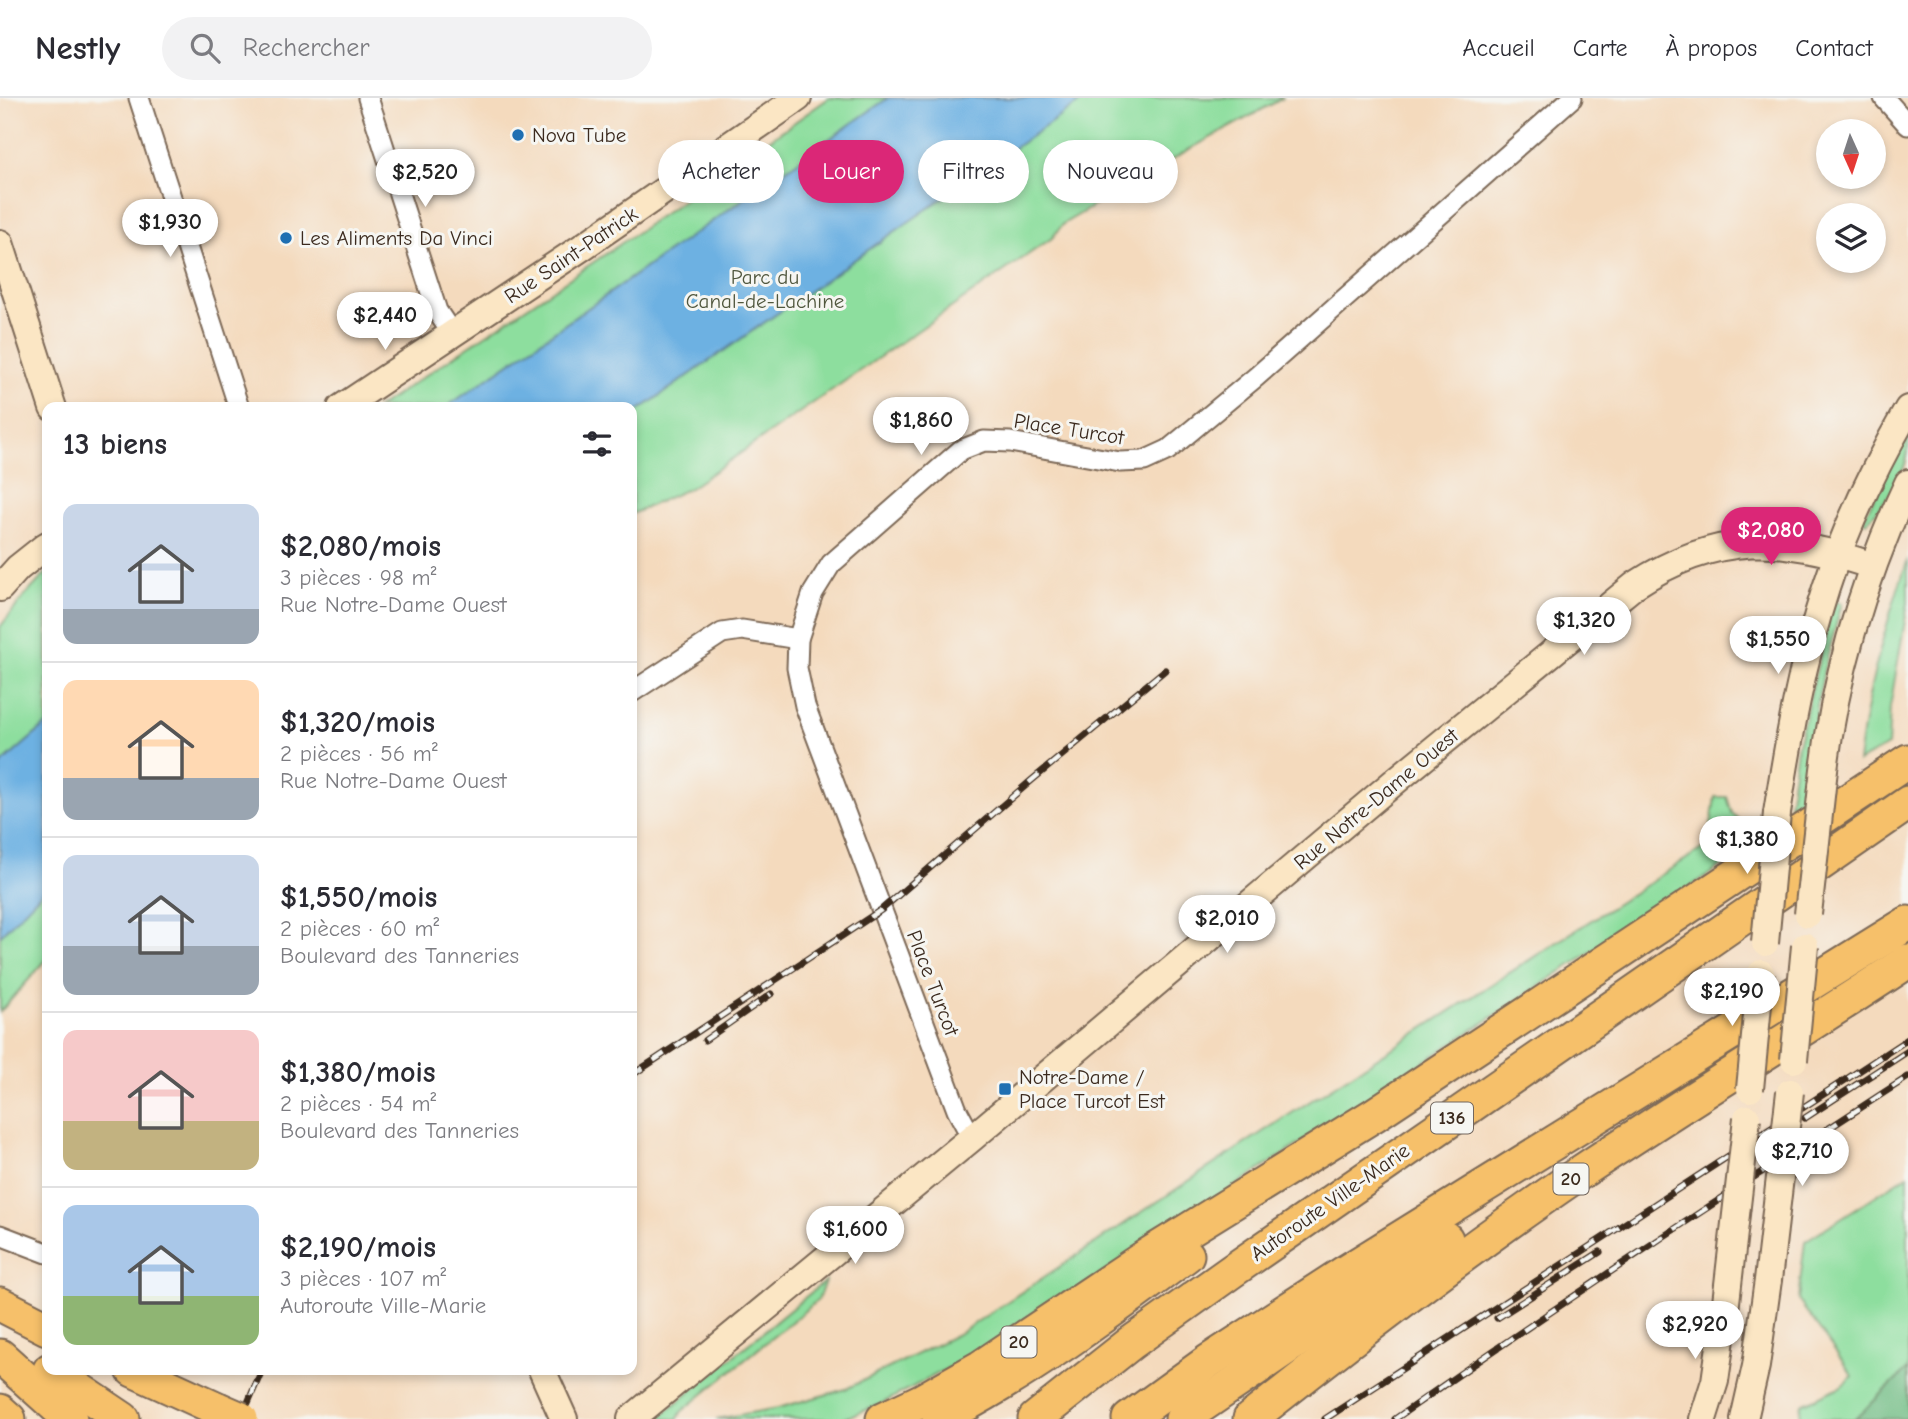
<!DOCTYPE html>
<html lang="fr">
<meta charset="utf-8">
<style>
:root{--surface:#fff;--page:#f2f2f3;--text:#2b2b33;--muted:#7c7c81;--line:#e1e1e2;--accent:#db2777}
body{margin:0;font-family:"Comic Neue",sans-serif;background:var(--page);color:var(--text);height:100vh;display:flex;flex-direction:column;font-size:26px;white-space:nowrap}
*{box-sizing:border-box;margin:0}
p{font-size:23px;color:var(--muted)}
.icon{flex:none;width:38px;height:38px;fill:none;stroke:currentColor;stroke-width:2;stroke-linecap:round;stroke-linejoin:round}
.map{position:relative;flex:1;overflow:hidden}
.drawer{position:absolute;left:42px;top:304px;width:595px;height:973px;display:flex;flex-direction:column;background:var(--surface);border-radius:14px;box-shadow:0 4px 10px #0003}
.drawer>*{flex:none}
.guide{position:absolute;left:658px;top:42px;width:665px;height:63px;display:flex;gap:14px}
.needle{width:46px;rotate:177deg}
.tools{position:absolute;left:1816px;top:21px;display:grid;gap:14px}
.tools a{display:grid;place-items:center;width:70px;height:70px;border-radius:50%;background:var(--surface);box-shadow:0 4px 10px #0003;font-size:35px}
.price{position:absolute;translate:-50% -60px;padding:0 16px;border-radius:24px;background:#fff;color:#222;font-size:23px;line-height:46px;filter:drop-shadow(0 2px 4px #0008)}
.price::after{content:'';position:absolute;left:50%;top:42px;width:21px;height:16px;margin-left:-10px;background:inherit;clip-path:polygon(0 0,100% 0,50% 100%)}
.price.current{background:var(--accent);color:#fff}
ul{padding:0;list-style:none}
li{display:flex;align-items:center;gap:21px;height:175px;padding:0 21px}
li+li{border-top:2px solid var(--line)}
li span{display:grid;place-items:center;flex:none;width:196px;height:140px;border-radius:14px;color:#555}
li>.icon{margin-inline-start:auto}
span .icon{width:84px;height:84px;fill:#fffc;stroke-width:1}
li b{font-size:30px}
h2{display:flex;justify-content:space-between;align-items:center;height:84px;padding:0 21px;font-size:30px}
.chip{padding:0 24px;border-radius:32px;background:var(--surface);box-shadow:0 4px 10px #0003;font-size:24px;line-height:63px}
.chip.current{background:var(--accent);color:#fff}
header{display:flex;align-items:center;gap:42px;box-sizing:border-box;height:98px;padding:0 35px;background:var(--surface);border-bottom:2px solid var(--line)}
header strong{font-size:33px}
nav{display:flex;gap:38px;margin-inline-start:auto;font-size:24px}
.search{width:490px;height:63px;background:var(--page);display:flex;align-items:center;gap:18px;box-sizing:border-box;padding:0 24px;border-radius:38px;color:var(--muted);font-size:26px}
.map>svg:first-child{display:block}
.green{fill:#8dde9e;stroke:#64845e;stroke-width:2}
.forest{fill:#72bd85;stroke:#567452;stroke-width:2}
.water{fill:#6db1e2;stroke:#546e80;stroke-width:2}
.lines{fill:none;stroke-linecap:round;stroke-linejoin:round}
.street-casing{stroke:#7c6856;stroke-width:23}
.secondary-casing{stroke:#7c6856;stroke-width:30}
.highway-casing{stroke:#7c6856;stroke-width:37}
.street{stroke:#fff;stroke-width:19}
.secondary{stroke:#fbe6c4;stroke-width:26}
.highway{stroke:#f6c06b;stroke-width:33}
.rail-casing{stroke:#3b2a1e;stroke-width:7}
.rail{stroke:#f6f6f2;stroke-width:4.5;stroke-dasharray:13;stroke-linecap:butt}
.secondary-bridge-casing{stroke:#7c6856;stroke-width:30;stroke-linecap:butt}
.highway-bridge-casing{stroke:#7c6856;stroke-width:37;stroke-linecap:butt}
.secondary-bridge{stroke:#fbe6c4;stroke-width:26}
.highway-bridge{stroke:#f6c06b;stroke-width:33}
.poi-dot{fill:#1f6fb2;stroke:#f6f6f2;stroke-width:2.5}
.labels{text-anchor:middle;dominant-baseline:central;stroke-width:6;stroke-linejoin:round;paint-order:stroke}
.shield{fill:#f6f6f2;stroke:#73675e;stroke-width:2}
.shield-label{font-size:19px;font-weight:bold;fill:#3b2a1e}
.poi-label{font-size:21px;fill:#3b2a1e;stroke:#f6f6f2;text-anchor:start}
.street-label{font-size:21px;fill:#3b2a1e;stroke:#f6f6f2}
.park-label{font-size:21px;fill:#50573e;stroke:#f6f6f2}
</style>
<header>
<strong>Nestly</strong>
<div class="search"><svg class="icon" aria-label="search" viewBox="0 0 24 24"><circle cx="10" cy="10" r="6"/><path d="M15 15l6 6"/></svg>Rechercher</div>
<nav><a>Accueil</a><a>Carte</a><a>À propos</a><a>Contact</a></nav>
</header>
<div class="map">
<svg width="1908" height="1321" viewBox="0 0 1908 1321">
<rect width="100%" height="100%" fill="#f6f6f2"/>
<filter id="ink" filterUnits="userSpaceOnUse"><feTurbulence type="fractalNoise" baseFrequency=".0143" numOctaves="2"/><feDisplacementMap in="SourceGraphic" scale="14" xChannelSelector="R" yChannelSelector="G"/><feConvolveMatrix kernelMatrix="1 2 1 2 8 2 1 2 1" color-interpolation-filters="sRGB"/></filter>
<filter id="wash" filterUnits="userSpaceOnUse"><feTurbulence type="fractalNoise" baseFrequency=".00686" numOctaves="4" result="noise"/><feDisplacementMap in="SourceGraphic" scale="28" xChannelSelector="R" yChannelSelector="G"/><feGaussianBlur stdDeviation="1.57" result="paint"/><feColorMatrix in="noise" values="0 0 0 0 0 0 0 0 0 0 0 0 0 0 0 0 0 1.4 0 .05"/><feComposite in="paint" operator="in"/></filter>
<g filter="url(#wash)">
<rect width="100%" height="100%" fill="#f4dabd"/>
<g class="green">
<polygon points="829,0 1283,0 1188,52 1063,126 1052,140 690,390 632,416 632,310 377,310 616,149"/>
<path d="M1908,331C1908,338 1908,346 1908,353C1906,376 1883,409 1866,424L1863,422Z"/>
<path d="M1908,461V505L1890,609L1888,648L1858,664C1866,595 1885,527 1908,461Z"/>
<polygon points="47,474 47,861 0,914 0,529 23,500"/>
<polygon points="1836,503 1842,505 1824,571 1817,607 1811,693 1789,708 1797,651 1831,514"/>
<polygon points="1715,699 1727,699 1732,715 1747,730 1761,721 1758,744 1003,1241 877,1308 842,1321 716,1321 778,1310 846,1291 960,1235 1264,1033 1708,747"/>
<polygon points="1908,1077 1908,1271 1855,1321 1799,1321 1802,1306 1840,1289 1853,1278 1798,1202 1805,1143"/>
<polygon points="825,1183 818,1202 681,1314 678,1321 657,1321"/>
</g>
<polygon class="forest" points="1908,1271 1908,1321 1855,1321"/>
<g class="water">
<polygon points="888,0 1086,0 632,317 632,310 445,310"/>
<polygon points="47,626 47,789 0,838 0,667"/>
</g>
</g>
<g filter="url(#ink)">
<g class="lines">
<defs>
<g id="street">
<polyline points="139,0 239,310"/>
<polyline points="368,0 437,213 453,237"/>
<polyline points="1884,0 1908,27"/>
<polyline points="632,594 722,535 742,532 798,541"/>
<polyline points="972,1040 957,1012 805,608 797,570 798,541 813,495 831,466 961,352 984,343 1010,344 1120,364 1144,363 1168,352 1256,279 1572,0"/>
<polyline points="0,1137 47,1155"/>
</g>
<g id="secondary">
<polyline points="0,145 53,310"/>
<polyline points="341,310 581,150 798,0"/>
<polyline points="0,490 18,470 47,447"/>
<path d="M1822,689C1833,583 1863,481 1908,385"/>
<path d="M1777,715C1789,639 1802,564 1826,490C1846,428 1875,368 1908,311"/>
<polyline points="542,1272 564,1321"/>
<path d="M631,1321L972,1040L1399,680L1635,487C1717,433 1783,437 1873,468"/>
<polyline points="1703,1321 1715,1283 1725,1213"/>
<polyline points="1744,1321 1756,1268 1768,1182"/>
</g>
<g id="highway">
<polyline points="0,1206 47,1230"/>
<polyline points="0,1258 70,1321"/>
<polyline points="50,1272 123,1321"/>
<polyline points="133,1272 218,1311"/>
<polyline points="0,1313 9,1321"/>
<polyline points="883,1321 921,1303 981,1269 1148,1157 1374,1017 1908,663"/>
<path d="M939,1321C1027,1276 1108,1216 1187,1157"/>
<polyline points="1035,1321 1131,1245 1232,1173 1908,705"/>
<polyline points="1129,1321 1209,1263 1344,1175 1908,825"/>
<polyline points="1182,1321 1446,1141"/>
<path d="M1250,1321C1357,1236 1465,1153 1578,1076C1687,1003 1799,935 1908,863"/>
</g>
</defs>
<use href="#street" class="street-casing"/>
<use href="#secondary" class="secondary-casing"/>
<use href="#highway" class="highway-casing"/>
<use href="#street" class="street"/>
<use href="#secondary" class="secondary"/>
<use href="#highway" class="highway"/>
<defs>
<g id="rail">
<polyline points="705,942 771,896"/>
<polyline points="632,977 881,812 1032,682 1165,572"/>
<polyline points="1805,1020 1908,953"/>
<polyline points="1497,1220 1600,1154"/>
<polyline points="241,1321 262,1272"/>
<polyline points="1325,1321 1908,941"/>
<path d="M1395,1321C1563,1203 1735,1091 1908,979"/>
</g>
</defs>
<use href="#rail" class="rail-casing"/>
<use href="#rail" class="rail"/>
<defs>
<g id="secondary-bridge">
<polyline points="1808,816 1822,689"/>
<polyline points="1765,845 1777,715"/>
<polyline points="1794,962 1805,848"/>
<polyline points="1750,991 1761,875"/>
<polyline points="1768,1182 1790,994"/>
<polyline points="1725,1213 1747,1020"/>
</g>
<polyline id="highway-bridge" points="218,1311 241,1321"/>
</defs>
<use href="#secondary-bridge" class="secondary-bridge-casing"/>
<use href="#highway-bridge" class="highway-bridge-casing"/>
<use href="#secondary-bridge" class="secondary-bridge"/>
<use href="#highway-bridge" class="highway-bridge"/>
</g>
</g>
<g class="poi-dot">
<circle cx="518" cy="37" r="7"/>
<circle cx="286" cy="140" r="7"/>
<rect x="998" y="984" width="14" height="14" rx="3.5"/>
</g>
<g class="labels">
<g class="shield">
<rect x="1431" y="1004.5" width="42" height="31" rx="5"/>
<rect x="1553.5" y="1065.5" width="35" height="31" rx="5"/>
<rect x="1001.5" y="1228.5" width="35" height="31" rx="5"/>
</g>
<g class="shield-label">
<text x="1452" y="1020">136</text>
<text x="1571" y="1081">20</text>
<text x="1019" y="1244">20</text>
</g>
<g class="poi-label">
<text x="532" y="37">Nova Tube</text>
<text x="300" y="140">Les Aliments Da Vinci</text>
<text x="1019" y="979">Notre-Dame /<tspan x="1019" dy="24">Place Turcot Est</tspan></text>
</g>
<g class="street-label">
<text transform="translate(571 157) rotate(-34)">Rue Saint-Patrick</text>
<text transform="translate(1069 331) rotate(9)">Place Turcot</text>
<text transform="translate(1376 701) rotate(-40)">Rue Notre-Dame Ouest</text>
<text transform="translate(933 885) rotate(69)">Place Turcot</text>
<text transform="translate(1330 1104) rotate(-35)">Autoroute Ville-Marie</text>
</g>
<g class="park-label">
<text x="765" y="179">Parc du<tspan x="765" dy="24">Canal-de-Lachine</tspan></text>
</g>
</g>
</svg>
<div class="tools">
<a><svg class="needle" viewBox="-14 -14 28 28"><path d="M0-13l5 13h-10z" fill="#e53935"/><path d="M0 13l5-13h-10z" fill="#7c7c81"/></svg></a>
<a><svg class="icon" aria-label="layers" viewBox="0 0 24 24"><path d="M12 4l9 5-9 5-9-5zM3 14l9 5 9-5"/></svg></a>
</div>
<b class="price" style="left:425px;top:111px">$2,520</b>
<b class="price" style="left:170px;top:161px">$1,930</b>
<b class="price" style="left:385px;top:254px">$2,440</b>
<b class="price" style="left:921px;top:359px">$1,860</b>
<b class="price current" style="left:1771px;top:469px">$2,080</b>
<b class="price" style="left:1584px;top:559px">$1,320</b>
<b class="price" style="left:1778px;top:578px">$1,550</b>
<b class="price" style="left:1747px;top:778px">$1,380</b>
<b class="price" style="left:1227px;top:857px">$2,010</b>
<b class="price" style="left:1732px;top:930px">$2,190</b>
<b class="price" style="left:1802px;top:1090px">$2,710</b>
<b class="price" style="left:855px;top:1168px">$1,600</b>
<b class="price" style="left:1695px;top:1263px">$2,920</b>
<div class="guide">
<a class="chip">Acheter</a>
<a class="chip current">Louer</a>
<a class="chip">Filtres</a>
<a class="chip">Nouveau</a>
</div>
<section class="drawer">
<h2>13 biens<svg class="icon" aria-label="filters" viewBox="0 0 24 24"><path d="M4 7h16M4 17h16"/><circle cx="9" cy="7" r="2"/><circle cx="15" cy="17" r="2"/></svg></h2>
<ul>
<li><span style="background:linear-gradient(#c9d6e8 75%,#9aa5b1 0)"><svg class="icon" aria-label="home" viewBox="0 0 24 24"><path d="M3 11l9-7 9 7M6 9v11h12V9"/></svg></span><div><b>$2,080/mois</b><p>3 pièces · 98 m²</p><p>Rue Notre-Dame Ouest</p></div></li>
<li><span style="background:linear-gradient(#ffd9b3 70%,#9aa5b1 0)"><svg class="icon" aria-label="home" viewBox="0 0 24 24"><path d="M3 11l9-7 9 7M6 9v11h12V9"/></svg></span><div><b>$1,320/mois</b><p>2 pièces · 56 m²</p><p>Rue Notre-Dame Ouest</p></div></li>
<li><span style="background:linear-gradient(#c9d6e8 65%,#9aa5b1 0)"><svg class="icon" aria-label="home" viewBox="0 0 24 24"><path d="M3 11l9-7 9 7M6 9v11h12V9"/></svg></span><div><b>$1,550/mois</b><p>2 pièces · 60 m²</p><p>Boulevard des Tanneries</p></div></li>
<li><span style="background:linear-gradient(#f6c9c9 65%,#c2b280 0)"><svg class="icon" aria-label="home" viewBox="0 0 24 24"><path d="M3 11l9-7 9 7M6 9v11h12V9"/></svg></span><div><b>$1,380/mois</b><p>2 pièces · 54 m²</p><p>Boulevard des Tanneries</p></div></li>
<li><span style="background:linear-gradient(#a9c7e8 65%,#8fb573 0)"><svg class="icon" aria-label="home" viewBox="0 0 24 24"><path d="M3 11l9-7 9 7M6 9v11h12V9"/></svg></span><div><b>$2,190/mois</b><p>3 pièces · 107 m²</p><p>Autoroute Ville-Marie</p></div></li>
</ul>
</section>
</div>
